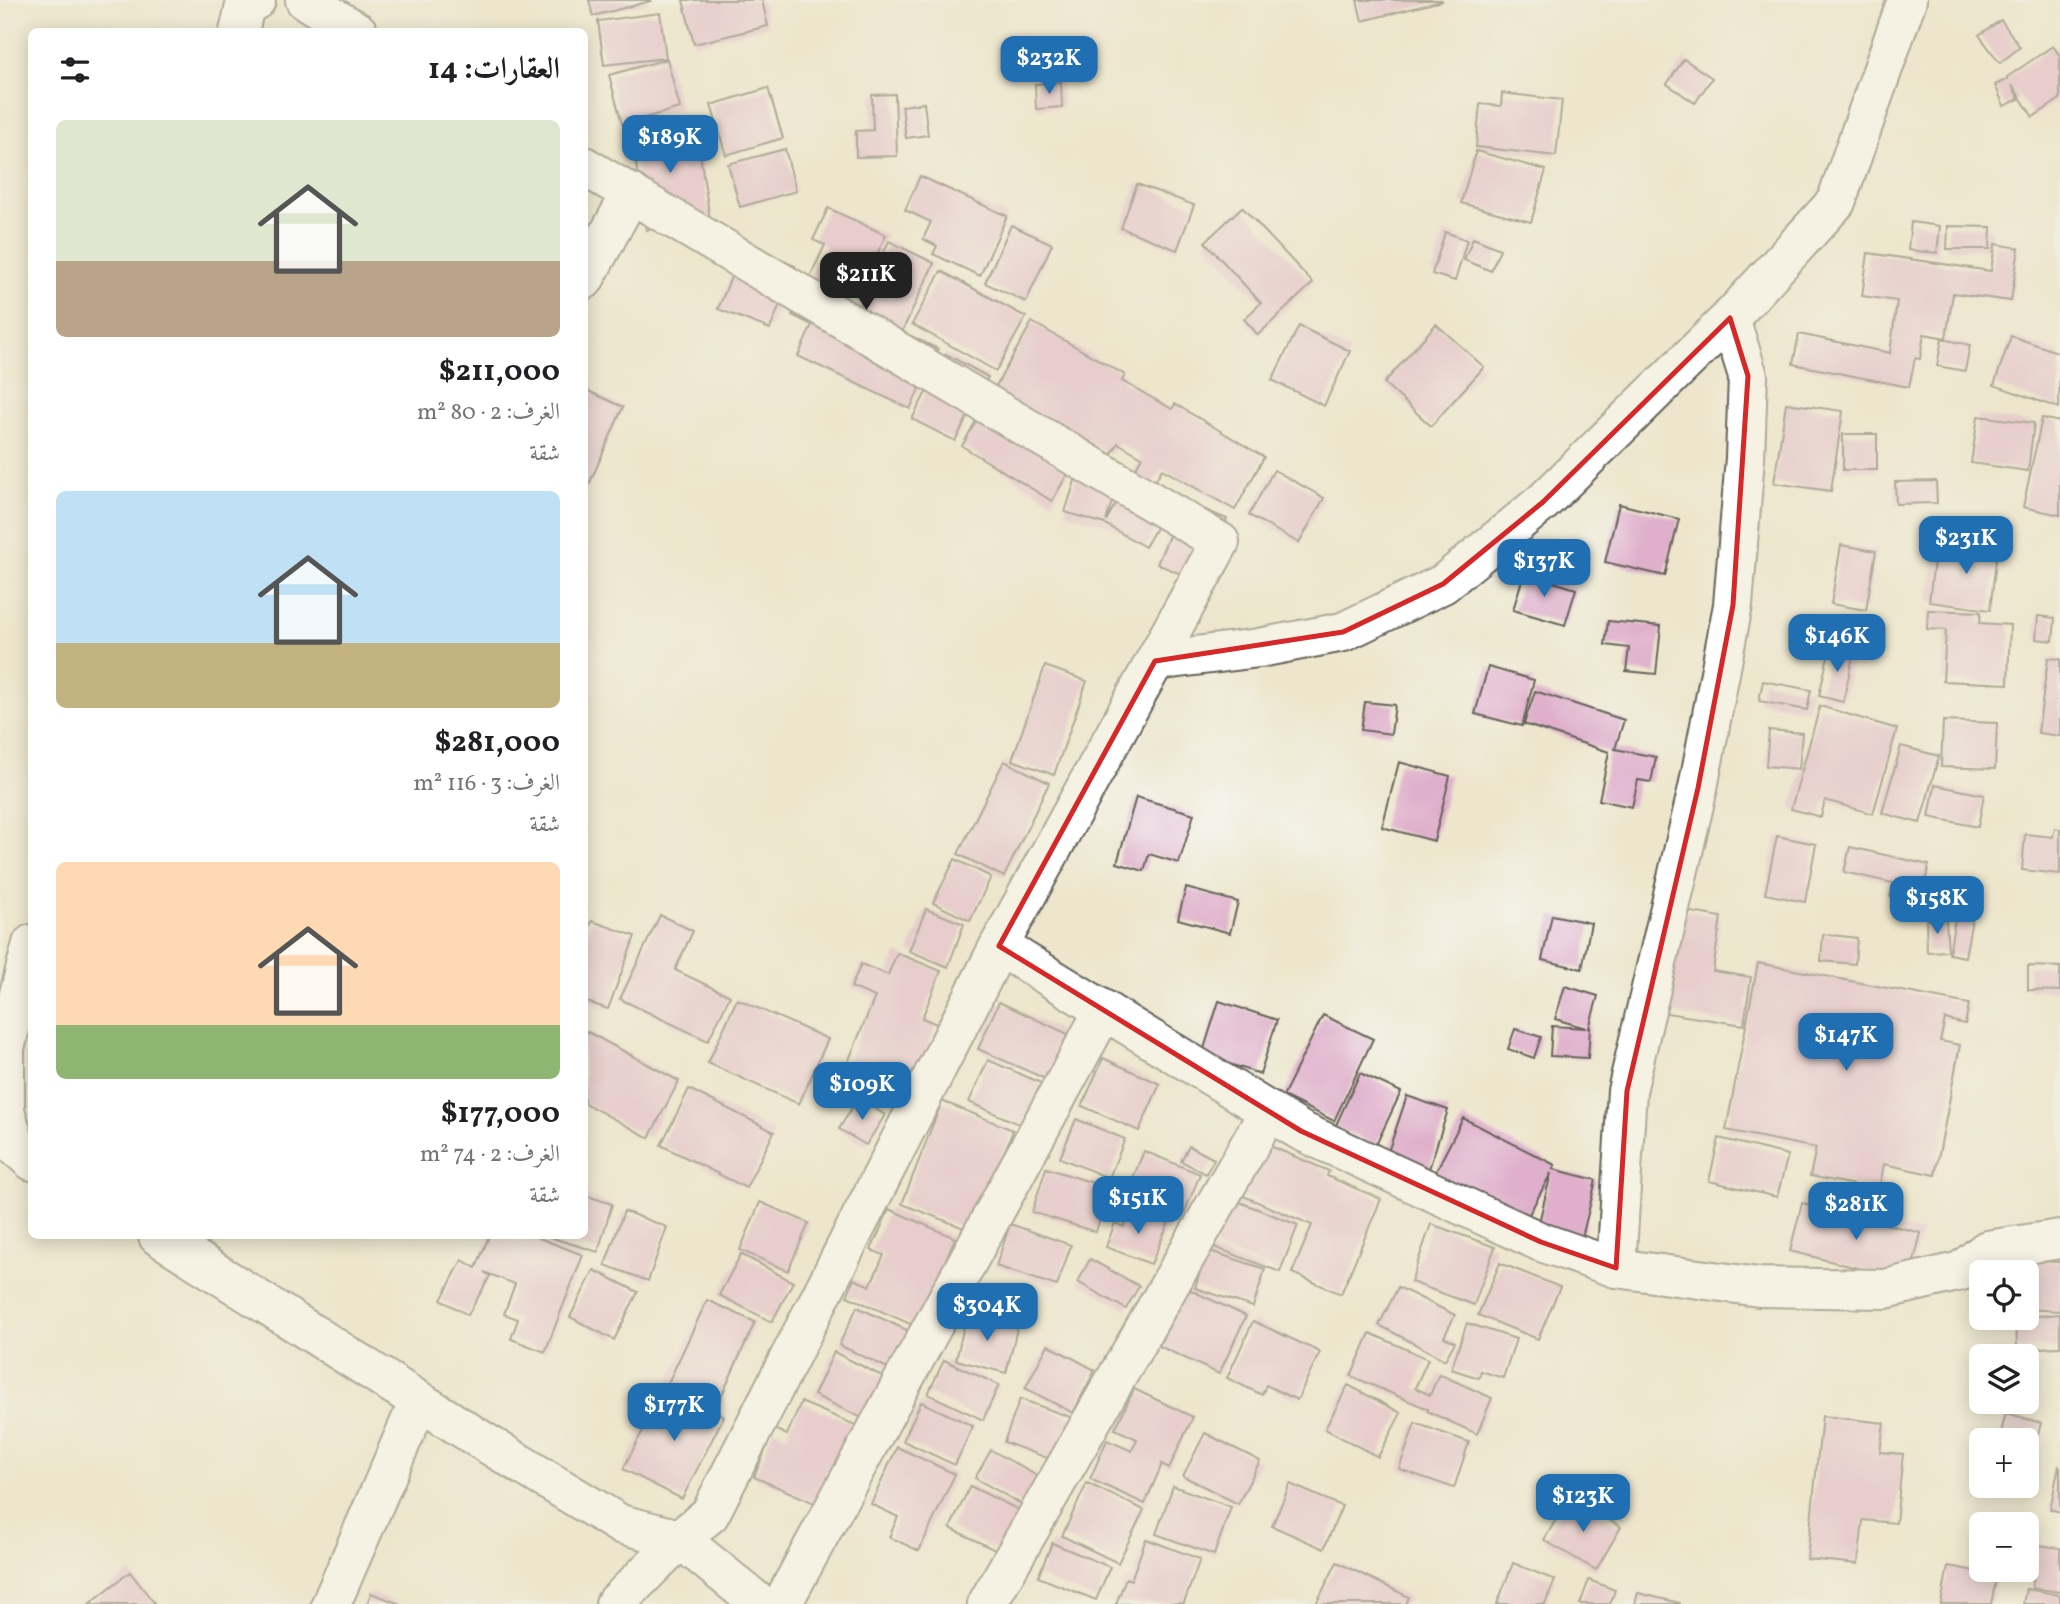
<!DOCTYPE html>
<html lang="ar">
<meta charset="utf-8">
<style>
:root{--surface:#fff;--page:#f6f6f6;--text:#202124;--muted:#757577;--accent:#1f6fb2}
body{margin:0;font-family:Vollkorn,Amiri,serif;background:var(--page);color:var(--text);direction:rtl;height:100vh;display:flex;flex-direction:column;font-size:26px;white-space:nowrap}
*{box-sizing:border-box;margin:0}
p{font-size:23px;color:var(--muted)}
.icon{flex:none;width:38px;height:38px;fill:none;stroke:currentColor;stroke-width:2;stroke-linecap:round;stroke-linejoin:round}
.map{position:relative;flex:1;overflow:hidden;direction:ltr}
.details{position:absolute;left:28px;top:28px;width:560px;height:1211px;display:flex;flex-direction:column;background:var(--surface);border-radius:10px;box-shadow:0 4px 18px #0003;direction:rtl}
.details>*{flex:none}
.buttons{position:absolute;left:1969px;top:1260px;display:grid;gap:14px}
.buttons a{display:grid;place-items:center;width:70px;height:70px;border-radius:10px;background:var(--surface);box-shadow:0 4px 18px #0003;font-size:35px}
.price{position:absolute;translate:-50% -60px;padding:0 16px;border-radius:14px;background:var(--accent);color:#fff;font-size:23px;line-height:46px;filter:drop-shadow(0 2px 4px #0008)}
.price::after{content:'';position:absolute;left:50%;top:42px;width:21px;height:16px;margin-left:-10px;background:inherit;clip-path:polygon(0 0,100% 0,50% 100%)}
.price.current{background:#222;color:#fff}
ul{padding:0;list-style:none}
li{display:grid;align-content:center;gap:14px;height:371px;padding:0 28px}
li span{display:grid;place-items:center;height:217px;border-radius:10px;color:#555}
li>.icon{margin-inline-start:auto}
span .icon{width:126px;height:126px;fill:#fffc;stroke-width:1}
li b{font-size:30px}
h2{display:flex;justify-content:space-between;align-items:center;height:84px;padding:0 28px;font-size:30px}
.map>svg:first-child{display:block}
.building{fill:#dfafcb}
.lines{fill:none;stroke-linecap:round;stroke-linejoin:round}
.minor-casing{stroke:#65635a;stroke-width:42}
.minor{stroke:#fff;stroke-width:38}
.marked{fill:none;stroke:#d62828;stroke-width:5;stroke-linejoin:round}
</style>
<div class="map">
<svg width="2060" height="1604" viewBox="0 0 2060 1604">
<rect width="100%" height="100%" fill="#f6f6f2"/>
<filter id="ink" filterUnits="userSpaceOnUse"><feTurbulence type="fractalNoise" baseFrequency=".0143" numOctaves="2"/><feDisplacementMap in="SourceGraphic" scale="14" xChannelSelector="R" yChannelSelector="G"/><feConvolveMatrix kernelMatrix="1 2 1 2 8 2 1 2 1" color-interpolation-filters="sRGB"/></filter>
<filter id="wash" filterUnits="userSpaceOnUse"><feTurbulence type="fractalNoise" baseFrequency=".00686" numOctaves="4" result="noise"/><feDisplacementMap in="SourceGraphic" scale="28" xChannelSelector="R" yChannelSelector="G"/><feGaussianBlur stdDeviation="1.57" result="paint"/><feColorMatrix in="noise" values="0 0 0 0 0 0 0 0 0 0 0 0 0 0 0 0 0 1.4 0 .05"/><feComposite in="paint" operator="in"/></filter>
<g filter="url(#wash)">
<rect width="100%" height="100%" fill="#ede6cc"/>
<g id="blocks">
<g class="building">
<polygon points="589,0 651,0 651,1 593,16"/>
<polygon points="683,0 762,0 768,26 694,44"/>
<polygon points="1357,0 1442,0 1442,1 1362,21"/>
<polygon points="660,13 666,58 604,65 598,21"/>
<polygon points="2001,20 2020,47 2000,63 1979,35"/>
<polygon points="2053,46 2060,56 2060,99 2033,117 2012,85 2019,99 2004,106 1995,85 2008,79 2007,77"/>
<polygon points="667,59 680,108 622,124 609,75"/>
<polygon points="1684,59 1712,78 1695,103 1667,84"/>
<polygon points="1061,82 1062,107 1036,109 1035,84"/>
<polygon points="768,88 783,138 726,155 711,105"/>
<polygon points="1502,93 1562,100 1556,156 1476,147 1480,104 1501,106"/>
<polygon points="895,94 897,156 856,157 856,131 873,130 872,95"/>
<polygon points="924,103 928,135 906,138 902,106"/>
<polygon points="695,121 710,220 646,230 631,130"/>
<polygon points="785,149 796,191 740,207 728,164"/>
<polygon points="1476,151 1546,170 1531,222 1461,203"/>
<polygon points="920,176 1007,216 980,276 933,254 937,246 923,239 931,222 905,210"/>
<polygon points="1137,184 1194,205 1177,250 1121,228"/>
<polygon points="1242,207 1313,283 1258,335 1244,319 1261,303 1205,242"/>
<polygon points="828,208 886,235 860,292 828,277 820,295 856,312 889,241 934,263 902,332 938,349 910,409 798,356 812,325 792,315 825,245 813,240"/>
<polygon points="1911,222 1940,226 1937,253 1908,250"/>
<polygon points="1011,225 1052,244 1026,302 985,283"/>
<polygon points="1948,226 1991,227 1990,249 1947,249"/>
<polygon points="1445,232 1467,240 1455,281 1432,274"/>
<polygon points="1473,238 1500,249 1491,271 1464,260"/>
<polygon points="1995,244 2019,248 2011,301 1953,293 1946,338 1924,334 1920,359 1915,358 1909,387 1793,364 1799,334 1890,353 1897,301 1862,296 1868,253 1991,271"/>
<polygon points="744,245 795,266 770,329 718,309"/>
<polygon points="941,271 1026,317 996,371 912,324"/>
<polygon points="1032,322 1125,375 1122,381 1172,409 1175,404 1264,457 1235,510 1162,469 1147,495 1168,507 1145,547 1105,524 1065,512 1084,453 1123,466 1106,521 1142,457 1118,443 1111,455 1087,440 1052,501 962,446"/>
<polygon points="1436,324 1484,367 1431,426 1384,383"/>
<polygon points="1299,326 1350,351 1324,406 1272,380"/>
<polygon points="2011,336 2060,353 2059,408 1994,385"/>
<polygon points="1942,339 1970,345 1965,371 1937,366"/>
<polygon points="946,354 988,377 955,441 912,419"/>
<polygon points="584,389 623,407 584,496"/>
<polygon points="1786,403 1843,411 1831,491 1774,483"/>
<polygon points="1978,416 2034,423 2028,471 1971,463"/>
<polygon points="2042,418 2060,422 2060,515 2023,507"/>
<rect x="1843" y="434" width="34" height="36"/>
<polygon points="1274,470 1324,498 1299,543 1249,515"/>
<polygon points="1936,481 1937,503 1896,504 1895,482"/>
<polygon points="1184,501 1227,519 1200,582 1157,564"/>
<polygon points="1619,504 1679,519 1665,576 1605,562"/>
<polygon points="1978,533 1999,536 1990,610 1929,602 1935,553 1975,558"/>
<polygon points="1841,545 1876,551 1866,610 1831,604"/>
<polygon points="1524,573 1576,589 1565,625 1513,610"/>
<polygon points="1928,610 1981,612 1980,623 2010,625 2008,684 1943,681 1946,630 1927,629"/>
<polygon points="2038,616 2055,618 2053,641 2036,639"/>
<polygon points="1608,621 1661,626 1656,674 1626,671 1629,648 1605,645"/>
<polygon points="1830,647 1854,652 1843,702 1819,696"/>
<polygon points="2048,658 2060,659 2060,736 2038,733"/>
<polygon points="1045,666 1087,681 1054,775 1012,760"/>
<polygon points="1488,667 1534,680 1522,726 1475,714"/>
<polygon points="1763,681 1811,690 1807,710 1759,701"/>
<polygon points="1535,691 1624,720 1615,749 1656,757 1651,782 1638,780 1632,807 1599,800 1609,752 1524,724"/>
<polygon points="1365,702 1395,705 1391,734 1361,730"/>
<polygon points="1820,706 1897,729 1873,814 1825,800 1821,817 1791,809"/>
<polygon points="1943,721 1997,723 1995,769 1941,767"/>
<polygon points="1769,730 1802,733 1799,769 1766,766"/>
<polygon points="1901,746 1939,756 1920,823 1882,813"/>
<polygon points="1004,761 1049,783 1004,877 958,854"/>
<polygon points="1399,762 1450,776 1434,841 1382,827"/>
<polygon points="1935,785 1984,795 1978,827 1929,817"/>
<polygon points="1136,797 1194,814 1179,863 1149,854 1144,871 1117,863"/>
<polygon points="2055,828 2060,829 2060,874 2022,870 2025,834 2053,837"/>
<polygon points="1777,836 1816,844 1805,902 1765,894"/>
<polygon points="1850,847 1929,865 1920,904 1890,897 1893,883 1844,872"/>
<polygon points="955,859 991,877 970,921 933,903"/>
<polygon points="1186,888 1238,902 1230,933 1178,919"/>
<polygon points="1958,900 1975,903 1965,957 1949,954"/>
<polygon points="1668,908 1721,917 1713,971 1751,977 1744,1025 1653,1011"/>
<polygon points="926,909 964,924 948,967 909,951"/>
<polygon points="660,915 693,931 675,970 730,996 708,1041 620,999"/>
<polygon points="1552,915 1591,923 1582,969 1542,960"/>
<polygon points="1946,919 1948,951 1927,952 1926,920"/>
<polygon points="592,921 635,936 608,1009 584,1001 584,941"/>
<polygon points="1823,934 1857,938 1855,964 1821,961"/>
<polygon points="897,953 941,971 922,1018 937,1024 911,1087 848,1062 875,997 851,987 861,964 888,975"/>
<polygon points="1758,963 1969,1004 1965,1024 1945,1019 1940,1041 1960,1045 1935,1175 1884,1164 1879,1190 1810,1176 1816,1148 1726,1130"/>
<polygon points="2028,966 2060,967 2060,991 2028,990"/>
<polygon points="1565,986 1598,996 1589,1028 1590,1028 1588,1058 1550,1056 1552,1026 1586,1028 1555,1019"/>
<polygon points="737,999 828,1039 799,1104 708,1063"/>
<polygon points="1219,1001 1277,1020 1260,1074 1202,1055"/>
<polygon points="999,1002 1068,1034 1048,1080 978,1049"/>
<polygon points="1323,1015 1373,1039 1334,1121 1283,1096"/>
<polygon points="1515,1029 1541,1037 1534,1058 1508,1049"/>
<polygon points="584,1030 679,1081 649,1138 584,1103"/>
<polygon points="1103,1058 1160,1084 1139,1131 1082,1106"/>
<polygon points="988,1060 1041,1083 1023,1126 969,1102"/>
<polygon points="1360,1073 1401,1092 1376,1145 1335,1127"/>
<polygon points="689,1089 774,1132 746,1188 661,1145"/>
<polygon points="1407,1096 1448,1110 1429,1169 1387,1155"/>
<polygon points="858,1098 885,1115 866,1145 839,1129"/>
<polygon points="942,1101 1013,1130 974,1232 902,1204"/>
<polygon points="1463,1118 1555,1165 1553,1169 1596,1180 1580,1246 1536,1235 1551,1173 1524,1224 1433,1177"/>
<polygon points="1076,1119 1125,1139 1109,1178 1060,1158"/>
<polygon points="1719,1138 1788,1155 1777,1197 1709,1181"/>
<polygon points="1263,1143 1329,1171 1327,1176 1381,1199 1341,1294 1292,1273 1312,1225 1241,1195"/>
<polygon points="1189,1146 1214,1159 1206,1174 1181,1161"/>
<polygon points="1144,1151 1200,1174 1184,1214 1128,1190"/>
<polygon points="1046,1168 1109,1188 1096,1232 1032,1212"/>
<polygon points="584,1195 612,1204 598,1252 546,1236 584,1236"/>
<polygon points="1232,1199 1298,1225 1280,1272 1214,1247"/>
<polygon points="760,1202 809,1223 788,1271 740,1250"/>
<polygon points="1802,1203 1921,1233 1909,1281 1790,1251"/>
<polygon points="1131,1208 1169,1222 1151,1264 1106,1247 1115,1223 1124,1227"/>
<polygon points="889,1209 955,1238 917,1327 847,1296 854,1279 870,1286 884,1255 871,1250"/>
<polygon points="624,1211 667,1227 648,1281 605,1265"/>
<polygon points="1010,1224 1071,1245 1057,1286 996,1266"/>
<polygon points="1431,1224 1495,1247 1474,1305 1411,1282"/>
<polygon points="489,1236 534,1236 583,1255 545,1352 511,1339 518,1319 504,1314 515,1284 484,1272 490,1276 468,1315 441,1300 462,1260 476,1268"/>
<polygon points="1207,1250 1265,1269 1253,1307 1195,1288"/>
<polygon points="741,1254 793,1282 772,1322 719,1295"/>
<polygon points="1090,1259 1139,1286 1126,1309 1078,1282"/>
<polygon points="2013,1260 2060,1262 2060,1311 2026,1309 2026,1272 2012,1272"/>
<polygon points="1500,1263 1560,1287 1538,1339 1478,1315"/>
<polygon points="594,1270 638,1292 614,1340 570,1317"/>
<polygon points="1398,1287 1455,1315 1444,1337 1455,1342 1445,1360 1379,1325"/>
<polygon points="1186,1288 1246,1316 1219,1374 1159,1346"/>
<polygon points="707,1300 755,1322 716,1408 667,1385"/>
<polygon points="857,1307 911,1332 894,1371 839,1345"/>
<polygon points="967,1313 1018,1325 1006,1373 956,1360"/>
<polygon points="2060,1314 2060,1347 2017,1349 2016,1318"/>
<polygon points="1253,1321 1320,1352 1297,1400 1266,1385 1262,1395 1227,1378"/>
<polygon points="1467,1323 1516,1339 1503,1378 1481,1371 1479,1378 1451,1369"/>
<polygon points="1370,1333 1428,1359 1415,1388 1430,1395 1439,1374 1492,1398 1477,1434 1427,1411 1428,1409 1351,1376"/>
<polygon points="1048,1345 1095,1370 1073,1413 1025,1388"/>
<polygon points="834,1352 886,1378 866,1420 814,1395"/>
<polygon points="944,1360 999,1385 983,1420 928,1394"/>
<polygon points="1348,1385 1401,1413 1378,1457 1325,1429"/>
<polygon points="666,1386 724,1416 682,1499 623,1469"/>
<polygon points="1134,1389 1193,1417 1169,1468 1162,1464 1145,1504 1090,1479 1107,1440 1132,1451 1137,1439 1115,1429"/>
<polygon points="1020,1399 1073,1418 1058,1462 1004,1442"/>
<polygon points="801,1402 860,1427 826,1508 754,1477 774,1429 787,1435"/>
<polygon points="921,1402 973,1426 955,1465 903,1441"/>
<polygon points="2006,1413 2041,1423 2027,1475 2026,1440 1999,1440"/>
<polygon points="1822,1416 1884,1423 1880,1452 1903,1454 1896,1523 1863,1520 1858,1564 1807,1559"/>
<polygon points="1415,1423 1469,1442 1454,1488 1399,1469"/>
<polygon points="1205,1433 1260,1461 1238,1504 1183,1476"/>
<polygon points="897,1447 955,1474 919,1551 889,1537 898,1517 871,1504"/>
<polygon points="991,1450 1039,1477 1023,1505 975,1478"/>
<polygon points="2059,1466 2060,1467 2060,1512 2050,1509"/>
<polygon points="1087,1483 1144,1510 1118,1563 1062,1536"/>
<polygon points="1290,1484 1342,1506 1324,1549 1272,1526"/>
<polygon points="970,1486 1021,1511 1001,1553 950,1528"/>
<polygon points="1173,1486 1231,1507 1214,1555 1156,1534"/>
<polygon points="1569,1497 1621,1527 1596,1570 1544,1540"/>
<polygon points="1146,1539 1200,1559 1184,1603 1116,1604 1126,1578 1131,1580"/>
<polygon points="1052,1543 1110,1567 1096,1600 1038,1577"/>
<polygon points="2038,1545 2060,1548 2060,1592 2032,1588"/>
<polygon points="1337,1562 1409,1597 1406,1604 1316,1604"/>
<polygon points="1513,1563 1555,1580 1545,1604 1497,1604"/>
<polygon points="1948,1566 1997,1575 1991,1604 1941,1604"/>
<polygon points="130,1572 155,1604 89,1604"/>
<polygon points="1589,1580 1615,1590 1610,1604 1580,1604"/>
<polygon points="2026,1589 2060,1595 2060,1604 2023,1604"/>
<polygon points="371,1593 400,1604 367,1604"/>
<polygon points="1638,1593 1680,1603 1680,1604 1635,1604"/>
</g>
</g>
</g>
<g filter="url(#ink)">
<use href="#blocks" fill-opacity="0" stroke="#65635a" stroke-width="2"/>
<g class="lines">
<defs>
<g id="minor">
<polyline points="305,0 358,32"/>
<polyline points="239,32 245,6 256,0"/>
<polyline points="584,280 631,193"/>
<polyline points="1155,661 1259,648 1343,632 1443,584 1543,502 1730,318 1836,202 1907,0"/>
<polyline points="32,944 5,1048 5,1111 16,1147 32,1161"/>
<polyline points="999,946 1301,1131 1541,1242 1616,1268 1759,1287 1885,1289 1961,1271 1987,1250 2060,1239"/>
<polyline points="158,1236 481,1440 620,1524 680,1539 710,1514 999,946 1220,542 584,166"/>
<polyline points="1616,1268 1627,1091 1698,788 1733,605 1745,458 1748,376 1730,318"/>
<polyline points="331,1604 419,1401"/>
<polyline points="615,1604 680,1539 760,1604"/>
<polyline points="782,1604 1104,1010"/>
<polyline points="987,1604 1269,1111"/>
</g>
</defs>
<use href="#minor" class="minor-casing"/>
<use href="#minor" class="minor"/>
</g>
</g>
<path d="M0 0H2060V1604H0ZM1730,318L1748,376L1733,605L1698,788L1627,1091L1616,1268L1541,1242L1301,1131L999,946L1155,661L1343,632L1443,584L1543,502Z" fill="#ede6cc" fill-opacity=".55" fill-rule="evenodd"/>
<path class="marked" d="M1730,318L1748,376L1733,605L1698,788L1627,1091L1616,1268L1541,1242L1301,1131L999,946L1155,661L1343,632L1443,584L1543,502Z"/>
</svg>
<div class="buttons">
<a><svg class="icon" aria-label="locate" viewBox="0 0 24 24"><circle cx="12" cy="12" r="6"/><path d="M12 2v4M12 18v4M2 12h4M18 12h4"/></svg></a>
<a><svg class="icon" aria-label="layers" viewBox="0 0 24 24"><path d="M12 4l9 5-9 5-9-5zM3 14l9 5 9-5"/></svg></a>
<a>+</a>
<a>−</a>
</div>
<b class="price" style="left:1049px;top:96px">$232K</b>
<b class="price" style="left:670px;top:175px">$189K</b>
<b class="price current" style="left:866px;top:312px">$211K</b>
<b class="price" style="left:1966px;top:576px">$231K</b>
<b class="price" style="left:1544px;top:599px">$137K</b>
<b class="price" style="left:1837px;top:674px">$146K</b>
<b class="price" style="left:1937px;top:936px">$158K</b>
<b class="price" style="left:1846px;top:1073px">$147K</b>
<b class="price" style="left:862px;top:1122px">$109K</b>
<b class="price" style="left:1138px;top:1236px">$151K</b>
<b class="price" style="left:1856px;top:1242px">$281K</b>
<b class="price" style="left:987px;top:1343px">$304K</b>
<b class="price" style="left:674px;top:1443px">$177K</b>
<b class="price" style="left:1583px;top:1534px">$123K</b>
<section class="details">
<h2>العقارات: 14<svg class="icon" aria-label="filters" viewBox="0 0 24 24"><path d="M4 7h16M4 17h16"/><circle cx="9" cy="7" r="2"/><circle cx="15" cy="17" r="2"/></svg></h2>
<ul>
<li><span style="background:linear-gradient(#dfe7d0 65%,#b9a48a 0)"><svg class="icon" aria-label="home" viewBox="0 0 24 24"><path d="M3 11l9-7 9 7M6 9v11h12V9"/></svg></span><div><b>$211,000</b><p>الغرف: 2 · 80 m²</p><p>شقة</p></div></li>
<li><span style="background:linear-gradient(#bfe0f5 70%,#c2b280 0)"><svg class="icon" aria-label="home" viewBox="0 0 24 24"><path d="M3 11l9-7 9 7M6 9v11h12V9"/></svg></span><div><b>$281,000</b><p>الغرف: 3 · 116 m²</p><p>شقة</p></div></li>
<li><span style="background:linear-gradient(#ffd9b3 75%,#8fb573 0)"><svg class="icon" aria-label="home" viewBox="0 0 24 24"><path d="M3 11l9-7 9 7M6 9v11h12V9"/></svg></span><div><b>$177,000</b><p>الغرف: 2 · 74 m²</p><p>شقة</p></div></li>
</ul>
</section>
</div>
